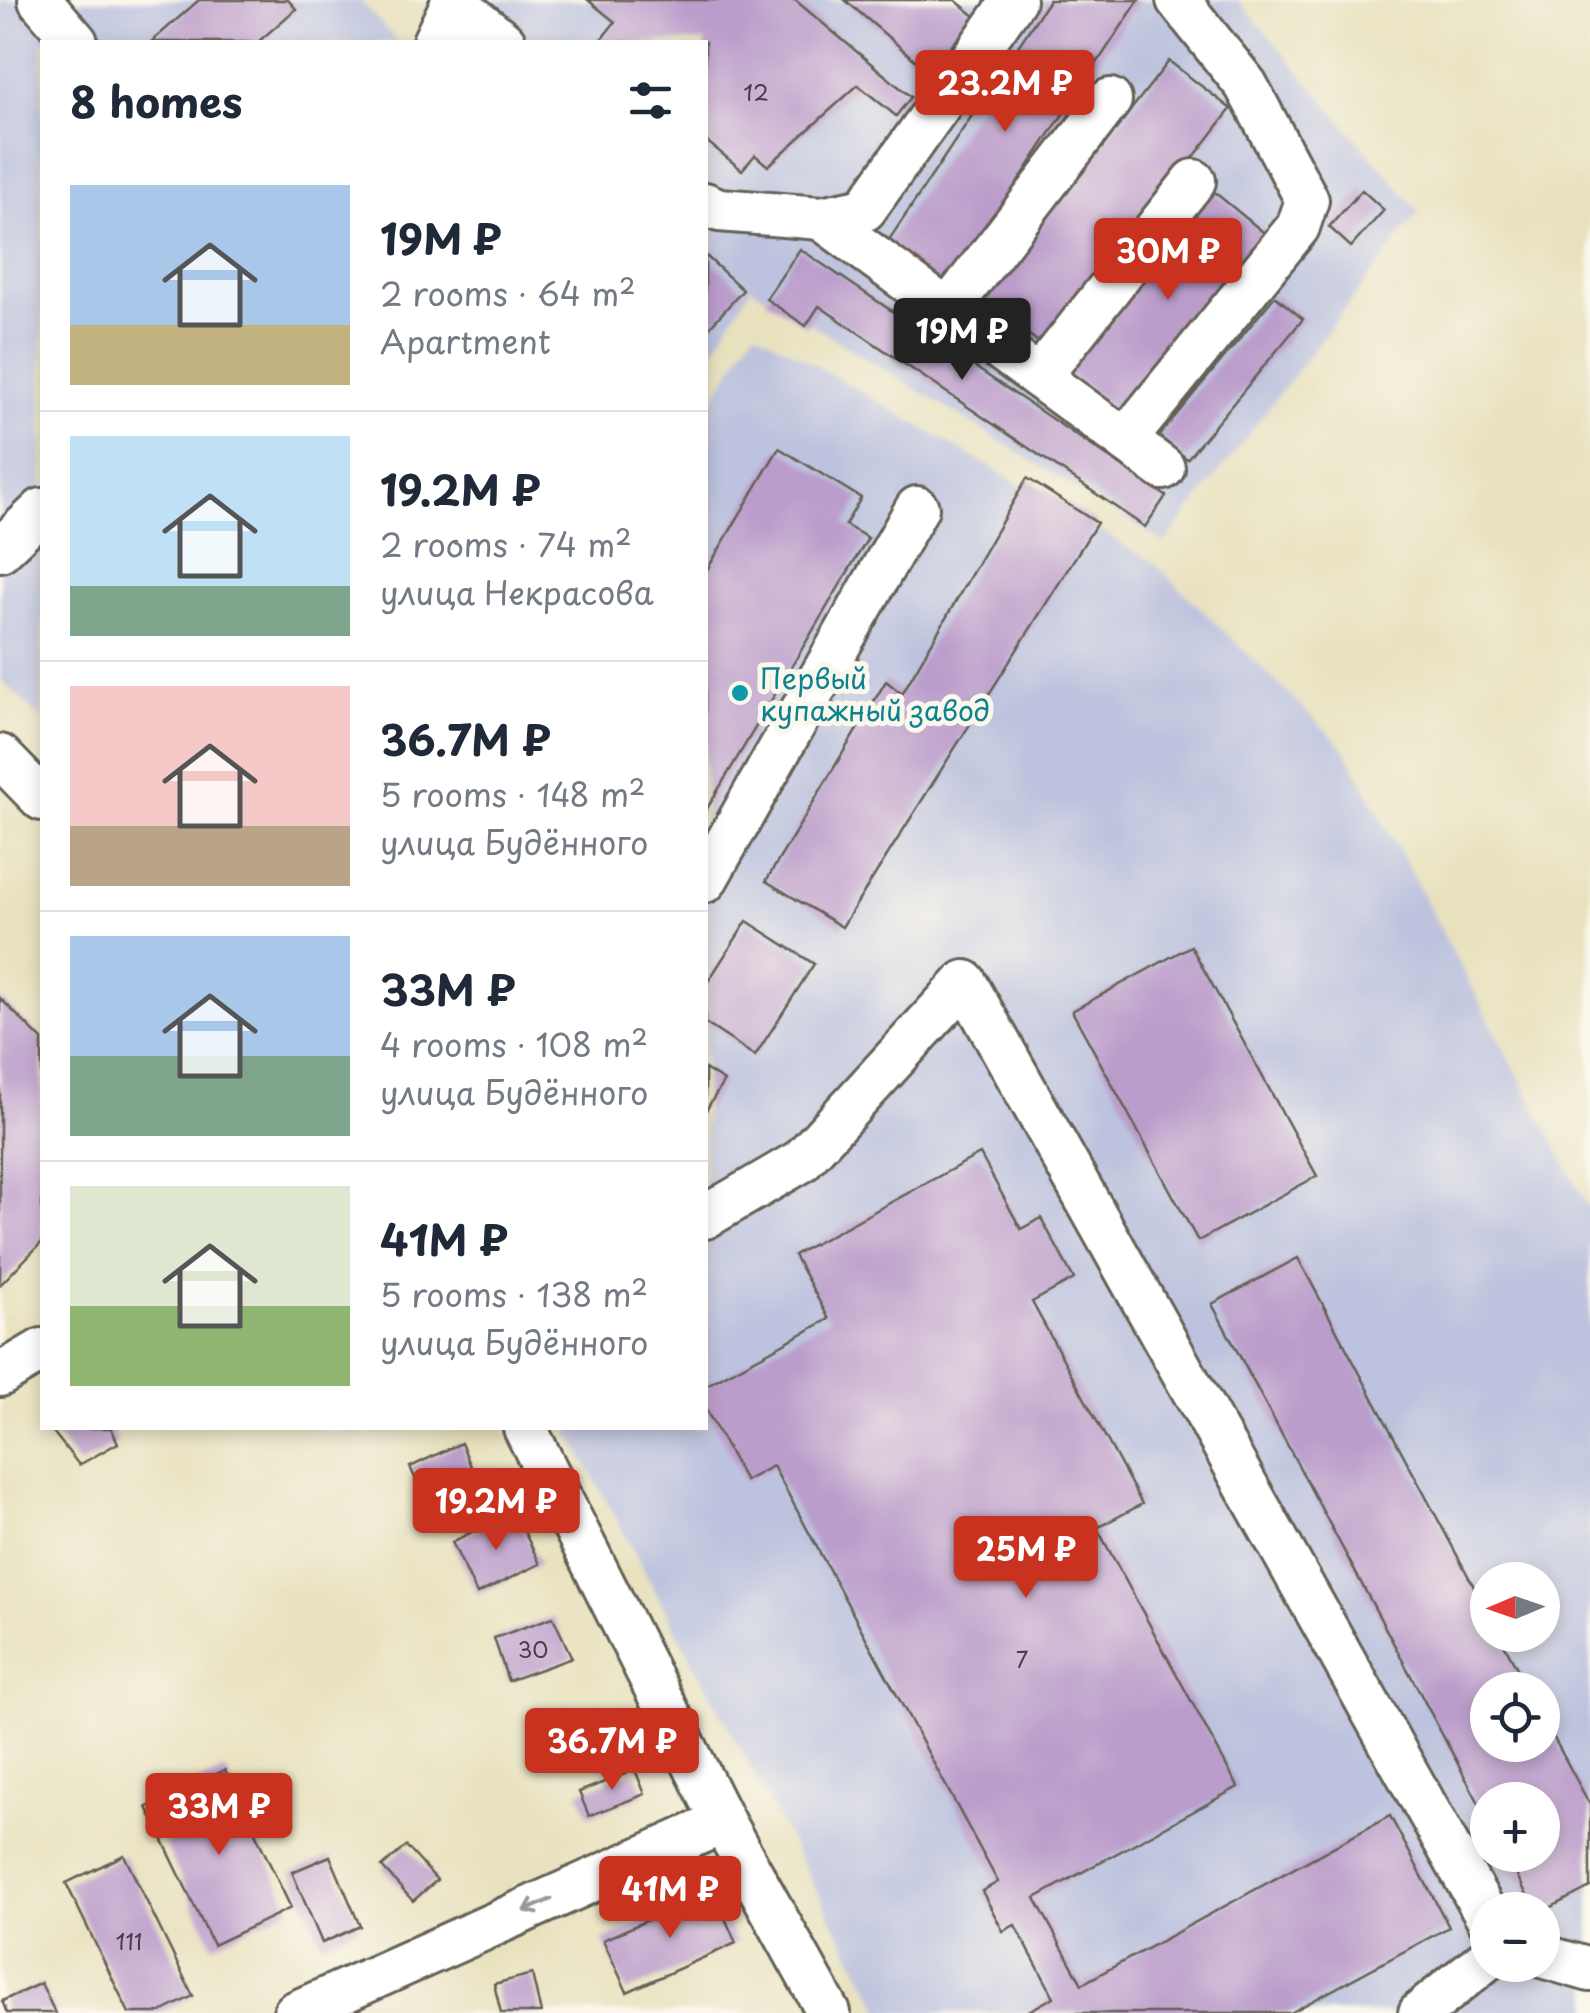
<!DOCTYPE html>
<meta charset="utf-8">
<style>
:root{--surface:#fff;--page:#f2f2f3;--text:#1f2937;--muted:#747a83;--line:#e0e1e3;--accent:#c8321e}
body{margin:0;font-family:"Playpen Sans",sans-serif;background:var(--page);color:var(--text);height:100vh;display:flex;flex-direction:column;font-size:38px;white-space:nowrap}
*{box-sizing:border-box;margin:0}
p{font-size:32px;color:var(--muted)}
.icon{flex:none;width:55px;height:55px;fill:none;stroke:currentColor;stroke-width:2;stroke-linecap:round;stroke-linejoin:round}
.map{position:relative;flex:1;overflow:hidden}
.sheet{position:absolute;left:40px;top:40px;width:668px;height:1390px;display:flex;flex-direction:column;background:var(--surface);border-radius:0px;box-shadow:0 5px 15px #0003}
.sheet>*{flex:none}
.needle{width:65px;rotate:268deg}
.tools{position:absolute;left:1470px;top:1562px;display:grid;gap:20px}
.tools a{display:grid;place-items:center;width:90px;height:90px;border-radius:50%;background:var(--surface);box-shadow:0 5px 15px #0003;font-size:50px}
.price{position:absolute;translate:-50% -85px;padding:0 22px;border-radius:10px;background:var(--accent);color:#fff;font-size:32px;line-height:65px;filter:drop-shadow(0 2px 5px #0008)}
.price::after{content:'';position:absolute;left:50%;top:60px;width:30px;height:22px;margin-left:-15px;background:inherit;clip-path:polygon(0 0,100% 0,50% 100%)}
.price.current{background:#222;color:#fff}
ul{padding:0;list-style:none}
li{display:flex;align-items:center;gap:30px;height:250px;padding:0 30px}
li+li{border-top:2px solid var(--line)}
li span{display:grid;place-items:center;flex:none;width:280px;height:200px;border-radius:0px;color:#555}
li>.icon{margin-inline-start:auto}
span .icon{width:120px;height:120px;fill:#fffc;stroke-width:1}
li b{font-size:42px}
h2{display:flex;justify-content:space-between;align-items:center;height:120px;padding:0 30px;font-size:42px}
.map>svg:first-child{display:block}
.industrial{fill:#bdc3de;fill-rule:evenodd}
.building{fill:#bb9dcb}
.lines{fill:none;stroke-linecap:round;stroke-linejoin:round}
.minor-casing{stroke:#636155;stroke-width:48}
.minor{stroke:#fff;stroke-width:42}
.oneway{stroke:#999}
.culture-dot{fill:#0f9aa8;stroke:#fbf7ec;stroke-width:4}
.labels{text-anchor:middle;dominant-baseline:central;stroke-width:10;stroke-linejoin:round;paint-order:stroke}
.number-label{font-size:22px;fill:#443c48}
.culture-label{font-size:28px;fill:#0d838f;stroke:#fbf7ec;text-anchor:start}
</style>
<div class="map">
<svg width="1590" height="2013" viewBox="0 0 1590 2013">
<rect width="100%" height="100%" fill="#fbf7ec"/>
<filter id="ink" filterUnits="userSpaceOnUse"><feTurbulence type="fractalNoise" baseFrequency=".01" numOctaves="2"/><feDisplacementMap in="SourceGraphic" scale="20" xChannelSelector="R" yChannelSelector="G"/><feConvolveMatrix kernelMatrix="1 2 1 2 8 2 1 2 1" color-interpolation-filters="sRGB"/></filter>
<filter id="wash" filterUnits="userSpaceOnUse"><feTurbulence type="fractalNoise" baseFrequency=".0048" numOctaves="4" result="noise"/><feDisplacementMap in="SourceGraphic" scale="40" xChannelSelector="R" yChannelSelector="G"/><feGaussianBlur stdDeviation="2.25" result="paint"/><feColorMatrix in="noise" values="0 0 0 0 0 0 0 0 0 0 0 0 0 0 0 0 0 1.4 0 .05"/><feComposite in="paint" operator="in"/></filter>
<g filter="url(#wash)">
<rect width="100%" height="100%" fill="#e8e1be"/>
<g class="industrial">
<polygon points="0,0 359,0 398,42 42,42 42,720 0,679"/>
<polygon points="455,0 1238,0 1419,212 1165,543 751,287 705,365 705,42 455,42"/>
<path d="M755,330L1153,562L1345,749L1590,1210V2013H883L567,1428H705V413ZM1488,1580H1542V1635H1488ZM1488,1690H1542V1745H1488ZM1488,1800H1542V1855H1488ZM1488,1910H1542V1965H1488Z"/>
</g>
<g id="blocks">
<g class="building">
<polygon points="199,0 288,0 296,9 258,42 151,42"/>
<polygon points="588,0 795,0 911,97 896,116 858,85 768,166 755,155 742,170 705,140 705,42 599,42 615,22"/>
<polygon points="845,0 955,0 976,17 929,72"/>
<polygon points="1049,0 1139,0 946,290 883,249"/>
<polygon points="1169,61 1231,109 1046,348 983,299"/>
<polygon points="1362,190 1384,210 1351,247 1329,227"/>
<polygon points="1213,191 1268,236 1122,415 1067,370"/>
<polygon points="800,249 1166,496 1145,527 819,306 806,326 766,299"/>
<polygon points="705,255 743,290 705,332"/>
<polygon points="1275,296 1303,319 1187,459 1159,436"/>
<polygon points="779,448 861,498 845,525 868,538 705,812 705,573"/>
<polygon points="1027,478 1097,523 842,927 766,881 886,681 902,694"/>
<polygon points="747,921 814,964 755,1056 705,1023 705,986"/>
<polygon points="1191,946 1317,1176 1198,1241 1072,1011"/>
<polygon points="0,998 42,1040 42,1242 0,1285"/>
<polygon points="705,1069 724,1081 705,1112"/>
<polygon points="980,1154 1021,1229 1041,1218 1074,1279 1032,1302 1142,1504 1097,1528 1238,1787 1035,1898 1082,1984 1390,1816 1449,1927 1290,2013 1025,2013 1054,1997 1015,1925 1003,1931 982,1891 998,1882 773,1466 745,1481 705,1408 705,1386 829,1319 794,1255"/>
<polygon points="1298,1258 1488,1613 1488,1635 1499,1635 1529,1690 1488,1690 1488,1745 1542,1745 1542,1716 1590,1805 1590,1887 1542,1912 1535,1910 1506,1855 1542,1855 1542,1800 1488,1800 1488,1820 1212,1304"/>
<polygon points="50,1428 111,1428 118,1443 79,1465"/>
<polygon points="461,1443 479,1485 429,1508 410,1467"/>
<polygon points="514,1511 540,1564 477,1594 452,1542"/>
<polygon points="553,1617 572,1658 508,1681 494,1638"/>
<polygon points="225,1770 291,1908 213,1945 147,1807"/>
<polygon points="635,1770 645,1794 589,1816 579,1792"/>
<polygon points="406,1846 437,1880 413,1901 382,1867"/>
<polygon points="124,1855 193,1996 159,2013 129,2013 66,1883"/>
<polygon points="330,1856 360,1926 322,1943 292,1872"/>
<polygon points="713,1891 736,1943 627,1992 603,1940"/>
<polygon points="532,1974 541,2013 501,2013 494,1984"/>
<polygon points="41,1983 55,2013 7,2013 2,2001"/>
</g>
</g>
</g>
<g filter="url(#ink)">
<use href="#blocks" fill-opacity="0" stroke="#636155" stroke-width="2.5"/>
<g class="lines">
<defs>
<g id="minor">
<polyline points="40,0 76,42"/>
<polyline points="454,2 504,42"/>
<polyline points="434,42 454,0"/>
<polyline points="705,204 719,210 821,218 865,209 1014,0"/>
<polyline points="821,218 1125,440 1298,227 1307,200 1246,85 1178,0"/>
<polyline points="948,310 1110,100"/>
<polyline points="1039,377 1194,181"/>
<polyline points="1125,440 1163,468"/>
<polyline points="0,550 42,510"/>
<polyline points="0,756 42,799"/>
<polyline points="705,881 917,508"/>
<polyline points="705,1217 801,1161 965,982 1488,1918"/>
<polyline points="0,1375 42,1350"/>
<polyline points="525,1428 723,1822 829,2013"/>
<polyline points="1542,1956 1590,1970"/>
<polyline points="295,2013 723,1822"/>
<polyline points="1420,2013 1488,1958"/>
</g>
</defs>
<use href="#minor" class="minor-casing"/>
<use href="#minor" class="minor"/>
</g>
<defs><path id="oneway-shaft" d="M-6 0H5M1.5-3L5.5 0L1.5 3" fill="none" stroke-width="1.6" stroke-linecap="round" stroke-linejoin="round" transform="scale(2.5)"/></defs>
<use class="oneway" href="#oneway-shaft" transform="translate(538 1905) rotate(156)"/>
</g>
<circle class="culture-dot" cx="740" cy="693" r="10"/>
<g class="labels">
<g class="number-label">
<text x="756" y="91">12</text>
<text x="533" y="1648">30</text>
<text x="1022" y="1658">7</text>
<text x="129" y="1940">111</text>
</g>
<g class="culture-label">
<text x="760" y="677">Первый<tspan x="760" dy="32">купажный завод</tspan></text>
</g>
</g>
</svg>
<div class="tools">
<a><svg class="needle" viewBox="-14 -14 28 28"><path d="M0-13l5 13h-10z" fill="#e53935"/><path d="M0 13l5-13h-10z" fill="#747a83"/></svg></a>
<a><svg class="icon" aria-label="locate" viewBox="0 0 24 24"><circle cx="12" cy="12" r="6"/><path d="M12 2v4M12 18v4M2 12h4M18 12h4"/></svg></a>
<a>+</a>
<a>−</a>
</div>
<b class="price" style="left:1005px;top:135px">23.2M ₽</b>
<b class="price" style="left:1168px;top:303px">30M ₽</b>
<b class="price current" style="left:962px;top:383px">19M ₽</b>
<b class="price" style="left:496px;top:1553px">19.2M ₽</b>
<b class="price" style="left:1026px;top:1601px">25M ₽</b>
<b class="price" style="left:612px;top:1793px">36.7M ₽</b>
<b class="price" style="left:219px;top:1858px">33M ₽</b>
<b class="price" style="left:670px;top:1941px">41M ₽</b>
<section class="sheet">
<h2>8 homes<svg class="icon" aria-label="filters" viewBox="0 0 24 24"><path d="M4 7h16M4 17h16"/><circle cx="9" cy="7" r="2"/><circle cx="15" cy="17" r="2"/></svg></h2>
<ul>
<li><span style="background:linear-gradient(#a9c7e8 70%,#c2b280 0)"><svg class="icon" aria-label="home" viewBox="0 0 24 24"><path d="M3 11l9-7 9 7M6 9v11h12V9"/></svg></span><div><b>19M ₽</b><p>2 rooms · 64 m²</p><p>Apartment</p></div></li>
<li><span style="background:linear-gradient(#bfe0f5 75%,#7fa58c 0)"><svg class="icon" aria-label="home" viewBox="0 0 24 24"><path d="M3 11l9-7 9 7M6 9v11h12V9"/></svg></span><div><b>19.2M ₽</b><p>2 rooms · 74 m²</p><p>улица Некрасова</p></div></li>
<li><span style="background:linear-gradient(#f6c9c9 70%,#b9a48a 0)"><svg class="icon" aria-label="home" viewBox="0 0 24 24"><path d="M3 11l9-7 9 7M6 9v11h12V9"/></svg></span><div><b>36.7M ₽</b><p>5 rooms · 148 m²</p><p>улица Будённого</p></div></li>
<li><span style="background:linear-gradient(#a9c7e8 60%,#7fa58c 0)"><svg class="icon" aria-label="home" viewBox="0 0 24 24"><path d="M3 11l9-7 9 7M6 9v11h12V9"/></svg></span><div><b>33M ₽</b><p>4 rooms · 108 m²</p><p>улица Будённого</p></div></li>
<li><span style="background:linear-gradient(#dfe7d0 60%,#8fb573 0)"><svg class="icon" aria-label="home" viewBox="0 0 24 24"><path d="M3 11l9-7 9 7M6 9v11h12V9"/></svg></span><div><b>41M ₽</b><p>5 rooms · 138 m²</p><p>улица Будённого</p></div></li>
</ul>
</section>
</div>
